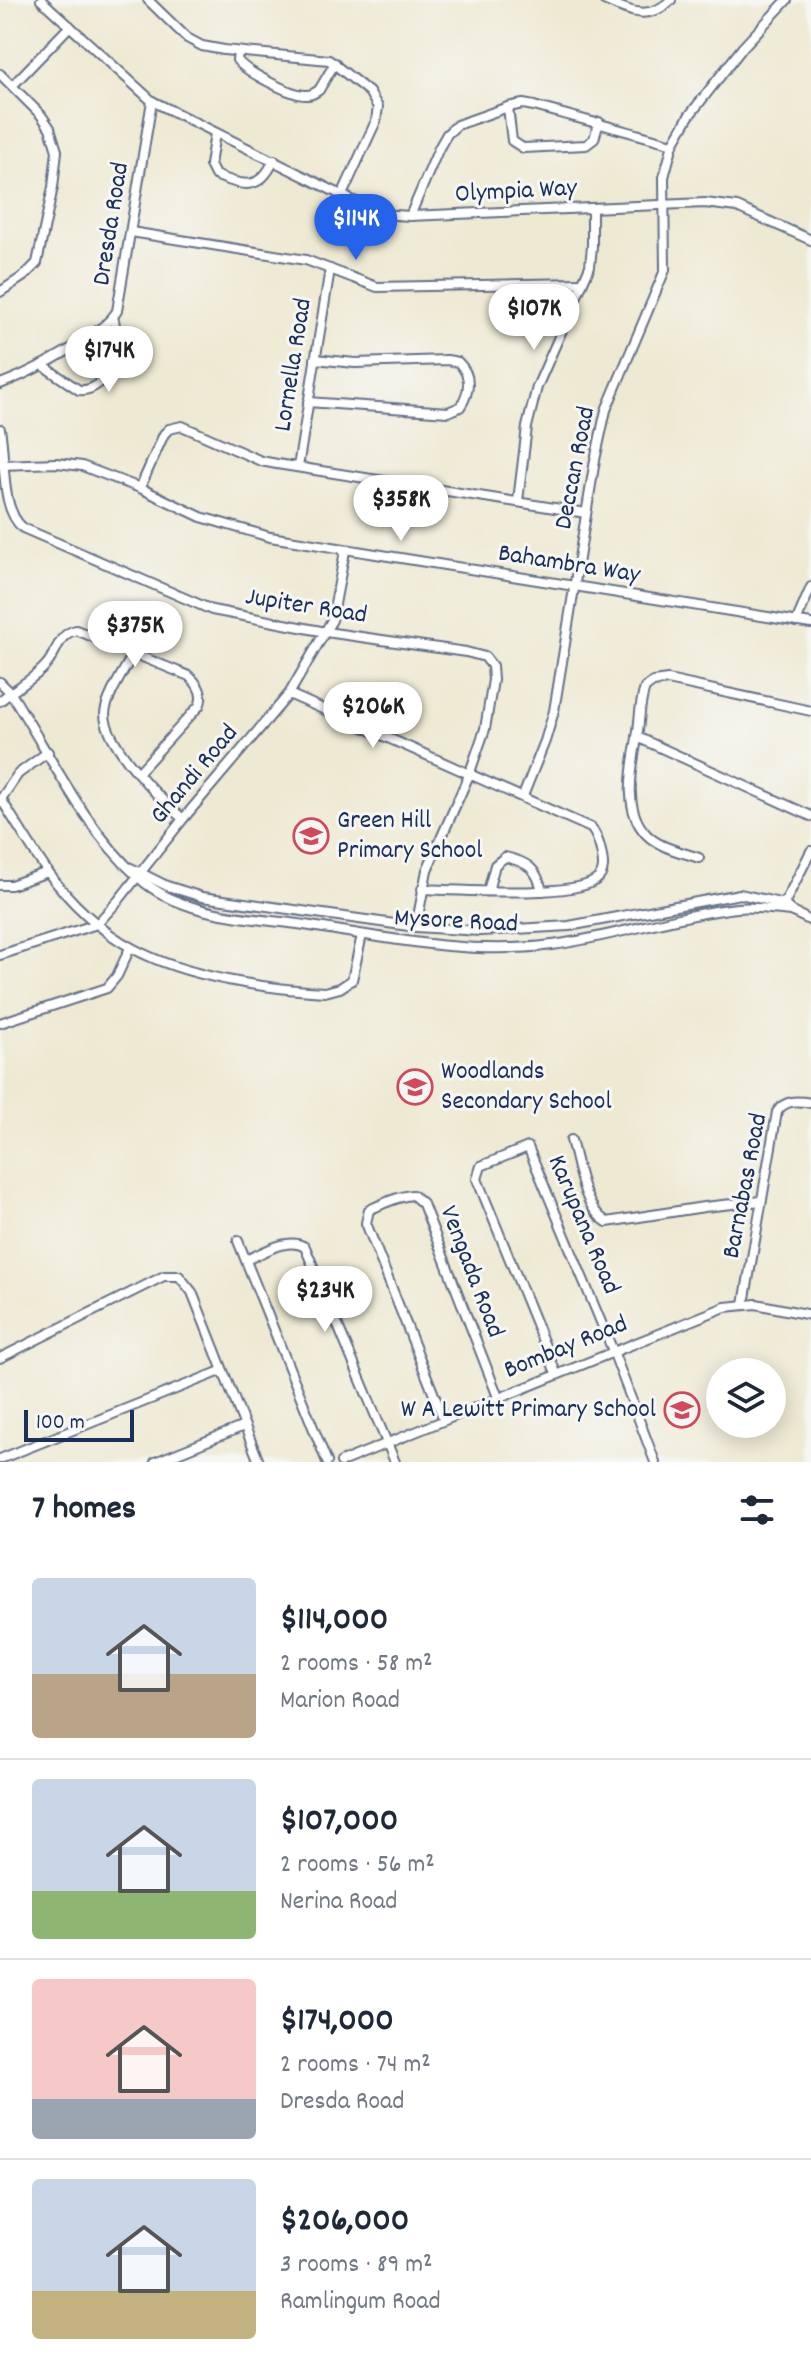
<!DOCTYPE html>
<meta charset="utf-8">
<style>
:root{--surface:#fff;--page:#f2f2f3;--text:#1f2937;--muted:#747a83;--line:#e0e1e3;--accent:#2563eb}
body{margin:0;font-family:Dekko,sans-serif;background:var(--page);color:var(--text);height:100vh;display:flex;flex-direction:column;font-size:30px;white-space:nowrap}
*{box-sizing:border-box;margin:0}
p{font-size:26px;color:var(--muted)}
.icon{flex:none;width:44px;height:44px;fill:none;stroke:currentColor;stroke-width:2;stroke-linecap:round;stroke-linejoin:round}
.map{position:relative;height:1462px;overflow:hidden}
.details{display:flex;flex-direction:column;background:var(--surface);flex:1}
.details>*{flex:none}
.controls{position:absolute;left:706px;top:1358px;display:grid;gap:16px}
.controls a{display:grid;place-items:center;width:80px;height:80px;border-radius:50%;background:var(--surface);box-shadow:0 4px 20px #0003;font-size:40px}
.scale{position:absolute;left:24px;bottom:20px;width:110px;box-sizing:border-box;padding-left:8px;border:4px solid #1b2f5e;border-top:0;font-size:22px;line-height:28px;white-space:nowrap;color:#1b2f5e;-webkit-text-stroke:6px #f6f6f2;paint-order:stroke}
.price{position:absolute;translate:-50% -68px;padding:0 18px;border-radius:28px;background:#fff;color:#222;font-size:26px;line-height:52px;filter:drop-shadow(0 2px 4px #0008)}
.price::after{content:'';position:absolute;left:50%;top:48px;width:24px;height:18px;margin-left:-12px;background:inherit;clip-path:polygon(0 0,100% 0,50% 100%)}
.price.on{background:var(--accent);color:#fff}
ul{padding:0;list-style:none}
li{display:flex;align-items:center;gap:24px;height:200px;padding:0 32px}
li+li{border-top:2px solid var(--line)}
li span{display:grid;place-items:center;flex:none;width:224px;height:160px;border-radius:8px;color:#555}
li>.icon{margin-inline-start:auto}
span .icon{width:96px;height:96px;fill:#fffc;stroke-width:1}
li b{font-size:34px}
h2{display:flex;justify-content:space-between;align-items:center;height:96px;padding:0 32px;font-size:34px}
.map>svg:first-child{display:block}
.lines{fill:none;stroke-linecap:round;stroke-linejoin:round}
.minor-casing{stroke:#657087;stroke-width:12}
.minor{stroke:#fff;stroke-width:8}
.labels{text-anchor:middle;dominant-baseline:central;stroke-width:6;stroke-linejoin:round;paint-order:stroke}
.street-label{font-size:26px;fill:#1b2f5e;stroke:#f6f6f2}
.poi-label{font-size:26px;fill:#1b2f5e;stroke:#f6f6f2;text-anchor:start}
</style>
<div class="map">
<svg width="811" height="1462" viewBox="0 0 811 1462">
<rect width="100%" height="100%" fill="#f6f6f2"/>
<filter id="ink" filterUnits="userSpaceOnUse"><feTurbulence type="fractalNoise" baseFrequency=".0125" numOctaves="2"/><feDisplacementMap in="SourceGraphic" scale="16" xChannelSelector="R" yChannelSelector="G"/><feConvolveMatrix kernelMatrix="1 2 1 2 8 2 1 2 1" color-interpolation-filters="sRGB"/></filter>
<filter id="wash" filterUnits="userSpaceOnUse"><feTurbulence type="fractalNoise" baseFrequency=".006" numOctaves="4" result="noise"/><feDisplacementMap in="SourceGraphic" scale="32" xChannelSelector="R" yChannelSelector="G"/><feGaussianBlur stdDeviation="1.8" result="paint"/><feColorMatrix in="noise" values="0 0 0 0 0 0 0 0 0 0 0 0 0 0 0 0 0 1.4 0 .05"/><feComposite in="paint" operator="in"/></filter>
<g filter="url(#wash)">
<rect width="100%" height="100%" fill="#eee9d2"/>
</g>
<g filter="url(#ink)">
<g class="lines">
<defs>
<g id="minor">
<polyline points="41,0 152,101 380,214 410,216 705,203 737,207 811,240"/>
<polyline points="148,0 187,38 202,46 224,50 329,60 369,92 378,107 376,121 342,195"/>
<path d="M604,0C629,11 648,22 671,0"/>
<path d="M238,52L237,60C246,72 292,96 307,95C313,95 314,93 319,90L335,63"/>
<polyline points="0,74 41,115 50,128 57,151 53,187 37,263 24,276 0,292"/>
<polyline points="13,85 70,26"/>
<polyline points="508,107 512,141 523,148 586,145 594,139 599,122"/>
<path d="M215,133L210,165L215,175C244,187 260,191 274,160"/>
<polyline points="410,216 439,148 447,134 457,125 508,107 523,104 534,106 673,144"/>
<polyline points="131,232 306,260 377,287 582,283"/>
<path d="M42,365L79,390C111,393 121,339 113,317"/>
<path d="M0,384C28,374 102,336 117,311L152,101"/>
<path d="M308,402L448,412L460,407C470,392 472,375 458,362L447,360L355,363L315,359"/>
<path d="M0,429C6,460 0,509 23,528L212,610L326,632L466,652L485,657L492,666L493,680L485,729L469,775L427,870L416,927"/>
<polyline points="1,465 57,463 82,466 140,488 201,517 270,537 811,624"/>
<polyline points="298,467 330,269"/>
<polyline points="140,488 164,434 169,429 182,426 261,461 277,464 586,513"/>
<polyline points="518,501 527,427 537,387 590,266 592,246 592,208"/>
<polyline points="796,622 811,587"/>
<path d="M134,652C126,668 106,697 105,714C105,744 161,800 183,819"/>
<path d="M0,682L10,692C50,754 83,827 138,877C181,916 243,917 298,924C382,937 466,956 552,945C614,937 674,915 737,908C755,906 773,910 791,911"/>
<path d="M289,694L591,828C597,835 599,842 601,851C603,861 606,873 596,880C572,898 456,890 422,889"/>
<path d="M0,701C15,688 35,679 47,664C58,651 58,634 76,630L189,676C198,684 205,694 199,706L138,773"/>
<polyline points="637,737 811,816"/>
<path d="M48,752L18,774L1,799C16,823 31,848 47,871C69,901 101,932 134,949C186,977 266,989 325,992L340,988L352,980L362,935"/>
<polyline points="523,796 545,741 554,711 595,460 606,410 665,270 664,177 673,144 689,116 743,47 787,0"/>
<path d="M699,858C682,852 660,848 647,835C622,810 632,768 637,738C640,721 639,704 645,688L653,682L668,680L811,711"/>
<polyline points="131,868 167,886 202,897 416,927 480,931 569,926 740,894 784,904 791,911 811,921"/>
<polyline points="0,885 11,885 48,872"/>
<path d="M488,891L495,865L505,857C527,862 537,868 542,891"/>
<polyline points="782,908 811,851"/>
<polyline points="0,955 97,924 118,901 183,819 289,694 332,620 345,551"/>
<polyline points="0,1023 107,988 117,976 130,948"/>
<path d="M571,1140C578,1165 583,1208 607,1222L704,1207L761,1201"/>
<polyline points="238,1241 327,1462"/>
<path d="M246,1260C263,1253 288,1236 305,1247L395,1462"/>
<path d="M744,1304L777,1112C785,1099 798,1101 811,1103"/>
<polyline points="0,1358 164,1276 179,1276 192,1292 259,1462"/>
<polyline points="556,1373 477,1179 481,1166 528,1147 613,1351 655,1462"/>
<path d="M444,1420L366,1223L369,1210C382,1204 398,1196 413,1195L423,1204L498,1397"/>
<polyline points="0,1459 221,1371"/>
<polyline points="155,1462 244,1426"/>
<polyline points="341,1462 725,1307 756,1304 811,1315"/>
</g>
</defs>
<use href="#minor" class="minor-casing"/>
<use href="#minor" class="minor"/>
</g>
</g>
<defs>
<symbol id="school-ring" viewBox="-11 -11 22 22"><circle r="9.5" fill="#f6f6f2" stroke="#d1495b" stroke-width="1.5"/><path d="M0-5L7-2L0 1L-7-2ZM-4 1L0 2.5L4 1V4Q0 6-4 4Z" fill="#d1495b"/></symbol>
</defs>
<g fill-rule="evenodd">
<use href="#school-ring" x="291" y="816" width="40" height="40"/>
<use href="#school-ring" x="395" y="1067" width="40" height="40"/>
<use href="#school-ring" x="662" y="1390" width="40" height="40"/>
</g>
<g class="labels">
<g class="street-label">
<text transform="translate(516 192) rotate(-3)">Olympia Way</text>
<text transform="translate(112 224) rotate(-81)">Dresda Road</text>
<text transform="translate(294 365) rotate(-81)">Lornella Road</text>
<text transform="translate(576 468) rotate(-79)">Deccan Road</text>
<text transform="translate(569 565) rotate(9)">Bahambra Way</text>
<text transform="translate(306 607) rotate(9)">Jupiter Road</text>
<text transform="translate(195 775) rotate(-50)">Ghandi Road</text>
<text transform="translate(456 922) rotate(3)">Mysore Road</text>
<text transform="translate(746 1186) rotate(-79)">Barnabas Road</text>
<text transform="translate(583 1225) rotate(67)">Karupana Road</text>
<text transform="translate(471 1272) rotate(69)">Vengada Road</text>
<text transform="translate(566 1348) rotate(-22)">Bombay Road</text>
</g>
<g class="poi-label">
<text x="337" y="821">Green Hill<tspan x="337" dy="30">Primary School</tspan></text>
<text x="441" y="1072">Woodlands<tspan x="441" dy="30">Secondary School</tspan></text>
<text x="656" y="1410" text-anchor="end">W A Lewitt Primary School</text>
</g>
</g>
</svg>
<div class="controls">
<a><svg class="icon" aria-label="layers" viewBox="0 0 24 24"><path d="M12 4l9 5-9 5-9-5zM3 14l9 5 9-5"/></svg></a>
</div>
<div class="scale">100 m</div>
<b class="price on" style="left:356px;top:262px">$114K</b>
<b class="price" style="left:534px;top:352px">$107K</b>
<b class="price" style="left:109px;top:394px">$174K</b>
<b class="price" style="left:401px;top:543px">$358K</b>
<b class="price" style="left:135px;top:669px">$375K</b>
<b class="price" style="left:373px;top:750px">$206K</b>
<b class="price" style="left:325px;top:1334px">$234K</b>
</div>
<section class="details">
<h2>7 homes<svg class="icon" aria-label="filters" viewBox="0 0 24 24"><path d="M4 7h16M4 17h16"/><circle cx="9" cy="7" r="2"/><circle cx="15" cy="17" r="2"/></svg></h2>
<ul>
<li><span style="background:linear-gradient(#c9d6e8 60%,#b9a48a 0)"><svg class="icon" aria-label="home" viewBox="0 0 24 24"><path d="M3 11l9-7 9 7M6 9v11h12V9"/></svg></span><div><b>$114,000</b><p>2 rooms · 58 m²</p><p>Marion Road</p></div></li>
<li><span style="background:linear-gradient(#c9d6e8 70%,#8fb573 0)"><svg class="icon" aria-label="home" viewBox="0 0 24 24"><path d="M3 11l9-7 9 7M6 9v11h12V9"/></svg></span><div><b>$107,000</b><p>2 rooms · 56 m²</p><p>Nerina Road</p></div></li>
<li><span style="background:linear-gradient(#f6c9c9 75%,#9aa5b1 0)"><svg class="icon" aria-label="home" viewBox="0 0 24 24"><path d="M3 11l9-7 9 7M6 9v11h12V9"/></svg></span><div><b>$174,000</b><p>2 rooms · 74 m²</p><p>Dresda Road</p></div></li>
<li><span style="background:linear-gradient(#c9d6e8 70%,#c2b280 0)"><svg class="icon" aria-label="home" viewBox="0 0 24 24"><path d="M3 11l9-7 9 7M6 9v11h12V9"/></svg></span><div><b>$206,000</b><p>3 rooms · 89 m²</p><p>Ramlingum Road</p></div></li>
</ul>
</section>
